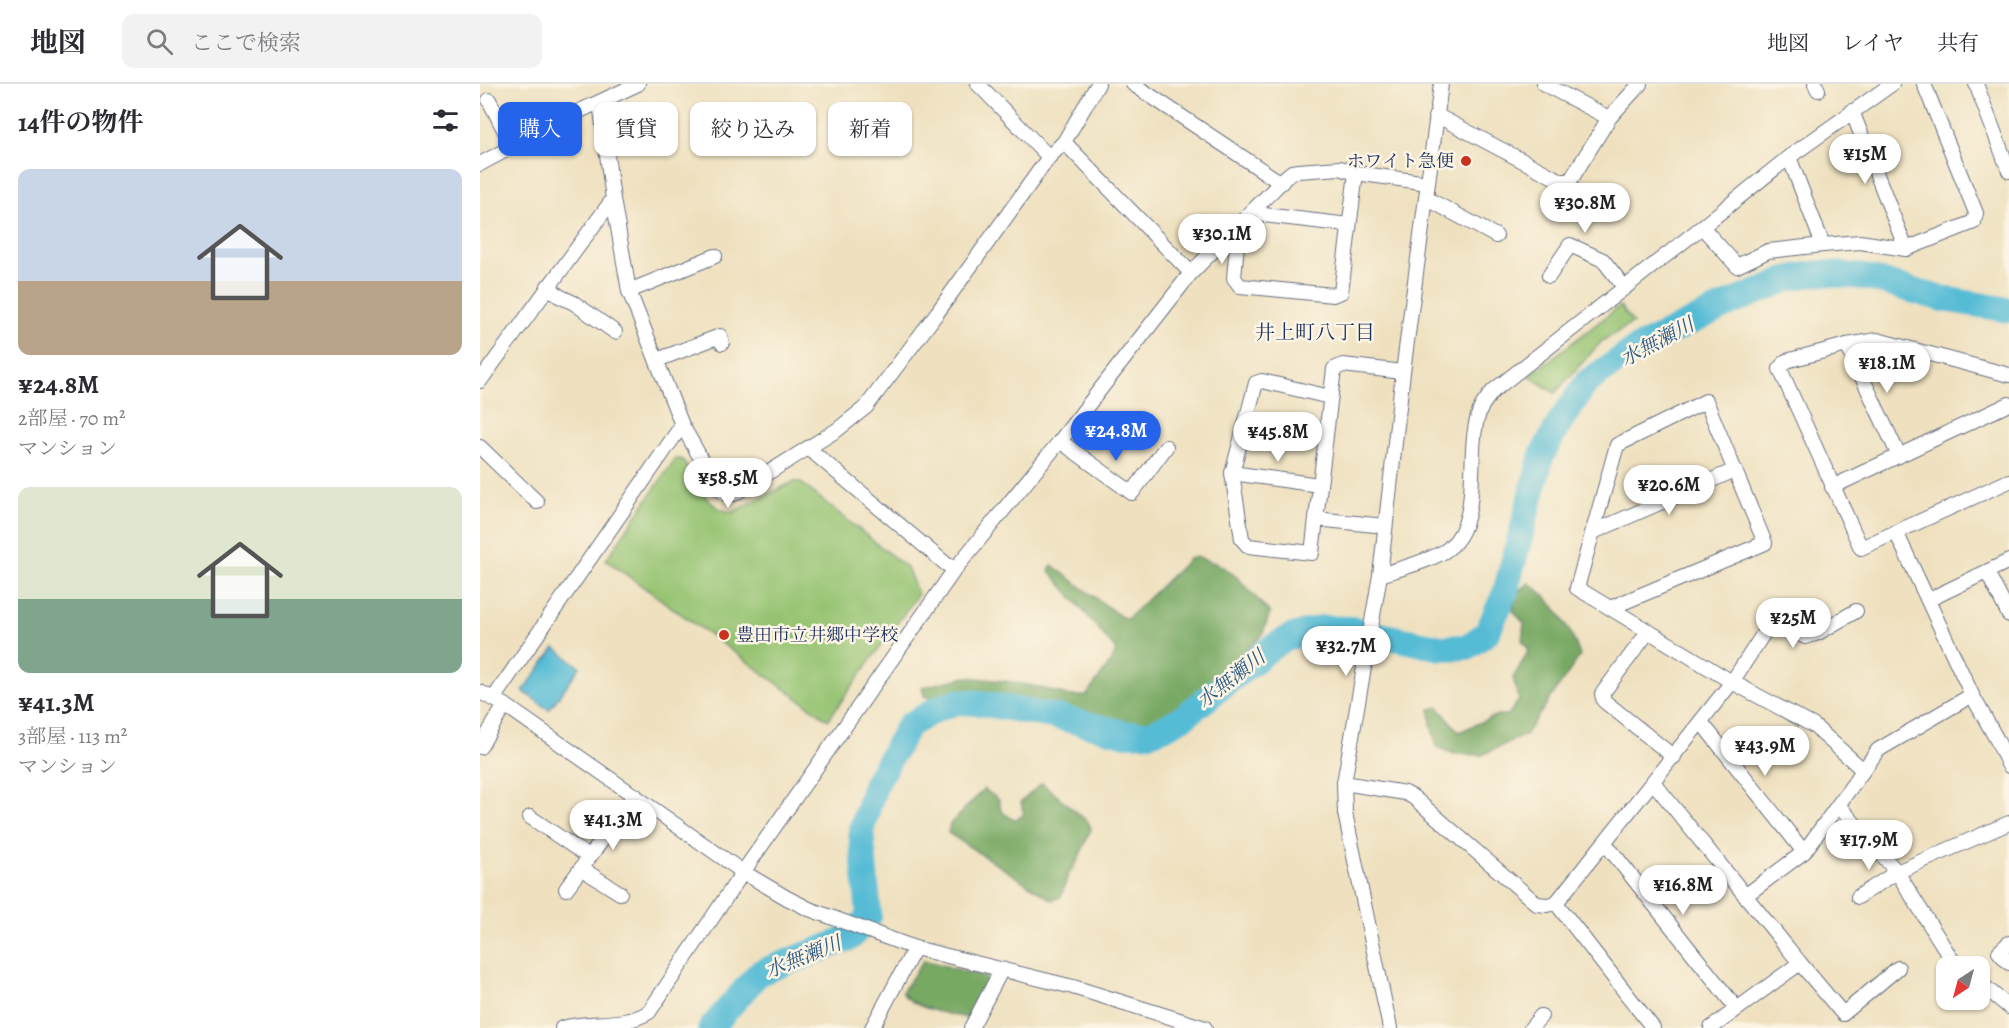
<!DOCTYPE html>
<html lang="ja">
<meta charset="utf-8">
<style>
:root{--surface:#fff;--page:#f2f2f3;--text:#2b2b33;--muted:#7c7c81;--line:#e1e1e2;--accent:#2563eb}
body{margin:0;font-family:Alegreya,"Noto Serif JP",serif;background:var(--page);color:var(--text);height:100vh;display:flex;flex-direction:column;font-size:22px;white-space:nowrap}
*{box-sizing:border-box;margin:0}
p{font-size:20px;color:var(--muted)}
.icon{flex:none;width:33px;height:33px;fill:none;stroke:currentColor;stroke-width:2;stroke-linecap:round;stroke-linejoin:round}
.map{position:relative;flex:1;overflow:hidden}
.side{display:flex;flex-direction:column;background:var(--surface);width:480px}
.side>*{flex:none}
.top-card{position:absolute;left:18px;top:18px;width:570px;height:54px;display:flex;gap:12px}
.needle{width:39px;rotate:216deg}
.fabs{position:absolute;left:1456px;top:872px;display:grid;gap:12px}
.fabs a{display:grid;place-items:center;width:54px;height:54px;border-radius:12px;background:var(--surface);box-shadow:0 2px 4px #0004;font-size:30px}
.price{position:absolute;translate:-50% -51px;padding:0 14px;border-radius:21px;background:#fff;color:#222;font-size:20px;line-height:39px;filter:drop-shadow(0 2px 3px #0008)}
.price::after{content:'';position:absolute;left:50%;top:36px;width:18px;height:14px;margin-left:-9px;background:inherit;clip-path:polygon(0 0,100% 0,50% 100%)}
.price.current{background:var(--accent);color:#fff}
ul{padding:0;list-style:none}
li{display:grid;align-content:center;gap:12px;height:318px;padding:0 18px}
li span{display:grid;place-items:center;height:186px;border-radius:12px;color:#555}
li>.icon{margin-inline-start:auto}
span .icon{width:108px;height:108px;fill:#fffc;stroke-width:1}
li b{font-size:26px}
h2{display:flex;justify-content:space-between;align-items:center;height:72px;padding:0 18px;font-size:26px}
.pill{padding:0 21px;border-radius:12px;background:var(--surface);box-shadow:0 2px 4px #0004;font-size:21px;line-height:54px}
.pill.current{background:var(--accent);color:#fff}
header{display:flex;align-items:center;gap:36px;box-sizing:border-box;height:84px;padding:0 30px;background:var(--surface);border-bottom:2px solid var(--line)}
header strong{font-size:28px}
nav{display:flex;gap:33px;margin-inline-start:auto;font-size:21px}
.search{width:420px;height:54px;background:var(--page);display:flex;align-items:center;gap:15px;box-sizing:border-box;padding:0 21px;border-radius:12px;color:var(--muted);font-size:22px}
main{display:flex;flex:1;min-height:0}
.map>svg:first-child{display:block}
.green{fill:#95c371;stroke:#587968;stroke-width:1.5}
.forest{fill:#78a963;stroke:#4a6c60;stroke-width:1.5}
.water{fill:#57bcd5;stroke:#39769a;stroke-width:1.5}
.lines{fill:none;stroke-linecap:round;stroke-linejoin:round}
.river{stroke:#57bcd5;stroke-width:26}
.minor-casing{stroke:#656d80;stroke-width:16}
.minor{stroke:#fff;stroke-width:14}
.poi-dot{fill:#c8321e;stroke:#fcf5e5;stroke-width:2}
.labels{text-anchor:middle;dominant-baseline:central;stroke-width:5;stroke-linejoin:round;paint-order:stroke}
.poi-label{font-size:18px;fill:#1b2f5e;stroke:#fcf5e5;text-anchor:end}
.neighbourhood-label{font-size:20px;fill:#1b2f5e;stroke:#fcf5e5}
.water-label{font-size:20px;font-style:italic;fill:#2d5982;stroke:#fcf5e5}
</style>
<header>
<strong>地図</strong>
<div class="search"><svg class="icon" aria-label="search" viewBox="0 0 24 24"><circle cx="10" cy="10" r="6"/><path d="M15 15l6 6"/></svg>ここで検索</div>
<nav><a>地図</a><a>レイヤ</a><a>共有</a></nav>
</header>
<main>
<section class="side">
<h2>14件の物件<svg class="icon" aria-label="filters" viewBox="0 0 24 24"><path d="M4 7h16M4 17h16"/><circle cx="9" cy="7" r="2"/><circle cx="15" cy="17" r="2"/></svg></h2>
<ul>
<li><span style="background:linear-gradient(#c9d6e8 60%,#b9a48a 0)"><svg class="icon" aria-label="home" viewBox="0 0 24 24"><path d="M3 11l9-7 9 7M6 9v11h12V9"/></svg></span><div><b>¥24.8M</b><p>2部屋 · 70 m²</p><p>マンション</p></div></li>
<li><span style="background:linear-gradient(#dfe7d0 60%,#7fa58c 0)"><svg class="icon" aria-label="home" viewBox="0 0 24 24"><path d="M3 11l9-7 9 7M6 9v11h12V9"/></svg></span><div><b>¥41.3M</b><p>3部屋 · 113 m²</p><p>マンション</p></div></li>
</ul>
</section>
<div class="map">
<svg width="1529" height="944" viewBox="0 0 1529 944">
<rect width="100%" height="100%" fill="#fcf5e5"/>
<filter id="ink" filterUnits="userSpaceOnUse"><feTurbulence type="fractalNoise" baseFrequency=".0167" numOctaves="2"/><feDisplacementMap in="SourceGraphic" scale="12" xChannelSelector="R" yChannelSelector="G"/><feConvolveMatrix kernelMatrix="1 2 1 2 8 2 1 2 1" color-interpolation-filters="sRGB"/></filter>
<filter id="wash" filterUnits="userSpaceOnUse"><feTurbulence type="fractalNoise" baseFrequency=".008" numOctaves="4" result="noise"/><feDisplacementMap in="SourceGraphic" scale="24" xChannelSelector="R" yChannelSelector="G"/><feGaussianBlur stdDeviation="1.35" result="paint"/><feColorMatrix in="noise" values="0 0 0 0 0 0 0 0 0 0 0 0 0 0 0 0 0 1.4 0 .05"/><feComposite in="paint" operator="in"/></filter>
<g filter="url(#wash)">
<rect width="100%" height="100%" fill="#efe1c0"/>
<g class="green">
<polygon points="1140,222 1153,239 1122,257 1075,309 1049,292"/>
<path d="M195,375H202C215,395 227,427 253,428L313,398H320L427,484L438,510L348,636L126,476Z"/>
</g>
<g class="forest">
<polygon points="717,473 740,481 758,494 790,529 782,551 746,587 677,642 648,644 529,619 499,615 458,617 444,612 442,603 486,593 524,597 553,602 591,612 606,612 632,576 636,566 569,486 572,481 640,532 647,535 709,475"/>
<path d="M1049,499C1074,516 1091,544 1100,572L1045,651L1002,671L974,670L957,663L951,641L950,625L958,623L979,648L1017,631H1028L1039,616L1033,594L1049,566L1042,556L1044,539L1033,527L1037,509Z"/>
<polygon points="562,699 609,739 611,745 598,776 588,791 581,813 572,816 468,749 470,740 504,705 519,716 521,727 534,736 544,731 541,718"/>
<path d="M444,876L505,893L509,900L489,934C471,931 432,925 422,908Z"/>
</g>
<polygon class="water" points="75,564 100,583 69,626 43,607"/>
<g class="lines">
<polyline class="river" points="231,944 279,889 370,854 389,832 381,747 395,701 429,641 457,625 477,618 499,619 577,633 647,650 670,649 686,643 705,632 792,563 810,553 841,544 871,545 961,564 987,563 1007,549 1025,509 1062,371 1080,338 1107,298 1157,264 1240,224 1310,194 1339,189 1385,193 1463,215 1529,226"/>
</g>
</g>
<g filter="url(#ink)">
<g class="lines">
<defs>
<g id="minor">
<polyline points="498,0 569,73"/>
<polyline points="653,0 801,99"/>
<polyline points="1064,0 1129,34"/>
<polyline points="1335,0 1338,6"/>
<polyline points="1496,0 1529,87"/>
<polyline points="9,16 33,63"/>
<polyline points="120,19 133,115 149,207 202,341 237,403 244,409 254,410 357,346 386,323 457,229 569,73 584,58 618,0"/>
<polyline points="1372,27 1426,165"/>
<polyline points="956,31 1081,97 1090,97 1129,34 1160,0"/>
<polyline points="584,58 711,189"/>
<polyline points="1309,73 1343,161"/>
<polyline points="0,80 91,31 158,0"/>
<polyline points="946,114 1016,152"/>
<polyline points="777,123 784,131 869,141"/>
<polyline points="1222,143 1257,182 1288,167 1343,161 1380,158 1426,165 1494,138 1496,129 1444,0"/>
<polyline points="752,149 757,159 754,194 760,202 853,211 861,208 876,89"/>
<polyline points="1069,192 1090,161 1123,176 1145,204"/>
<polyline points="68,202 79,212 94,219 135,248"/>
<polyline points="149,207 235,172"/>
<polyline points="1367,261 1419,372"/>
<polyline points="177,276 240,252 242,259"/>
<polyline points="1529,291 1397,256 1367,261 1306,277 1300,285 1381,464 1529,397"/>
<polyline points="0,297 133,115"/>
<polyline points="580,357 652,409 686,363"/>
<polyline points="0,363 57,418"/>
<polyline points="328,364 466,480 475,485"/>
<polyline points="752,389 839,401"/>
<polyline points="1352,403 1529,320"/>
<polyline points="836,435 832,469 768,462 762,455 752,389 776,299 782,297 850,313"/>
<polyline points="905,442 836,435 854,285 863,281 923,288"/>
<polyline points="1416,448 1492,611 1517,656 1529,682"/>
<polyline points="1111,449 1255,386"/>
<polyline points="1507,488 1529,531"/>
<path d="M900,491C918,485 955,476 969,464C1006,433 982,361 1002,322C1005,317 1009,312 1013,307L1222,143L1309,73L1412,0"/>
<polyline points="1448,516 1529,477"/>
<polyline points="1130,524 1285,459 1226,317 1137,361 1097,504 1252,598 1334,642 1383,686"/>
<polyline points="1168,548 1122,610 1124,617 1194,673"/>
<polyline points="0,608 25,621 263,788 307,814 329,825 435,864 593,903 725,944"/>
<polyline points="13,615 202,341"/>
<polyline points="1221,638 1324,768"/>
<polyline points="0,663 25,621"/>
<polyline points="1173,698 1320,879 1231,944"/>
<polyline points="864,699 925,709 933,713 1057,820 1067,821 1076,819 1252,598 1293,535 1325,553 1338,549 1376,527"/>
<polyline points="1358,721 1417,788 1472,876 1479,882"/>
<polyline points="50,733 109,773"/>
<polyline points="1125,759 1257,925"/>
<polyline points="102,785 140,809"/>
<polyline points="86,805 155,711"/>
<polyline points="1265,812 1324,768 1398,666 1492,611"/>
<polyline points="1378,813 1417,788 1529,739"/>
<polyline points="1076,819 1173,944"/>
<polyline points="1529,859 1519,868 1529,879"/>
<polyline points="1320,879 1363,930 1418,884"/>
<polyline points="1500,899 1529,923"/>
<path d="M82,944C111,936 143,944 169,928L263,788L475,485L580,357L711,189L807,92L812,88L818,87L860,84L876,89L948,99"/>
<polyline points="392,944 435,864"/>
<polyline points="491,944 522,885"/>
<polyline points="910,944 865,729 864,699 900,491 923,288 961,0"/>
<polyline points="1051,944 1061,932"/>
</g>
</defs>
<use href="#minor" class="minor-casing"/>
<use href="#minor" class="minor"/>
</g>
</g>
<g class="poi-dot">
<circle cx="986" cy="77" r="6"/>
<circle cx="244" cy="551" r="6"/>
</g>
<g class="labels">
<g class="poi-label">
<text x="974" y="77">ホワイト急便</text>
<text x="256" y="551" text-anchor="start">豊田市立井郷中学校</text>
</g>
<g class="neighbourhood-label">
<text x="835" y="248">井上町八丁目</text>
</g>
<g class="water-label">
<text transform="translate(1177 258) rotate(-28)">水無瀬川</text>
<text transform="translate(751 595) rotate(-38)">水無瀬川</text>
<text transform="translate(323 873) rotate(-22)">水無瀬川</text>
</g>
</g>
</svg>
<div class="fabs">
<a><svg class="needle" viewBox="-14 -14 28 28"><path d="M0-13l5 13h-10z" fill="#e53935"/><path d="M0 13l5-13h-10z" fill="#7c7c81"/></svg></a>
</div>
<b class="price" style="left:1385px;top:101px">¥15M</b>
<b class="price" style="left:1105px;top:150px">¥30.8M</b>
<b class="price" style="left:742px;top:181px">¥30.1M</b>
<b class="price" style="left:1407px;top:310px">¥18.1M</b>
<b class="price current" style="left:636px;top:378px">¥24.8M</b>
<b class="price" style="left:798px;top:379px">¥45.8M</b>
<b class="price" style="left:248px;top:425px">¥58.5M</b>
<b class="price" style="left:1189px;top:432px">¥20.6M</b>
<b class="price" style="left:1313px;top:565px">¥25M</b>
<b class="price" style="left:866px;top:593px">¥32.7M</b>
<b class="price" style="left:1285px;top:693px">¥43.9M</b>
<b class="price" style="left:133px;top:767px">¥41.3M</b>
<b class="price" style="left:1389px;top:787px">¥17.9M</b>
<b class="price" style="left:1203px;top:832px">¥16.8M</b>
<div class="top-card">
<a class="pill current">購入</a>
<a class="pill">賃貸</a>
<a class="pill">絞り込み</a>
<a class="pill">新着</a>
</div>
</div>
</main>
